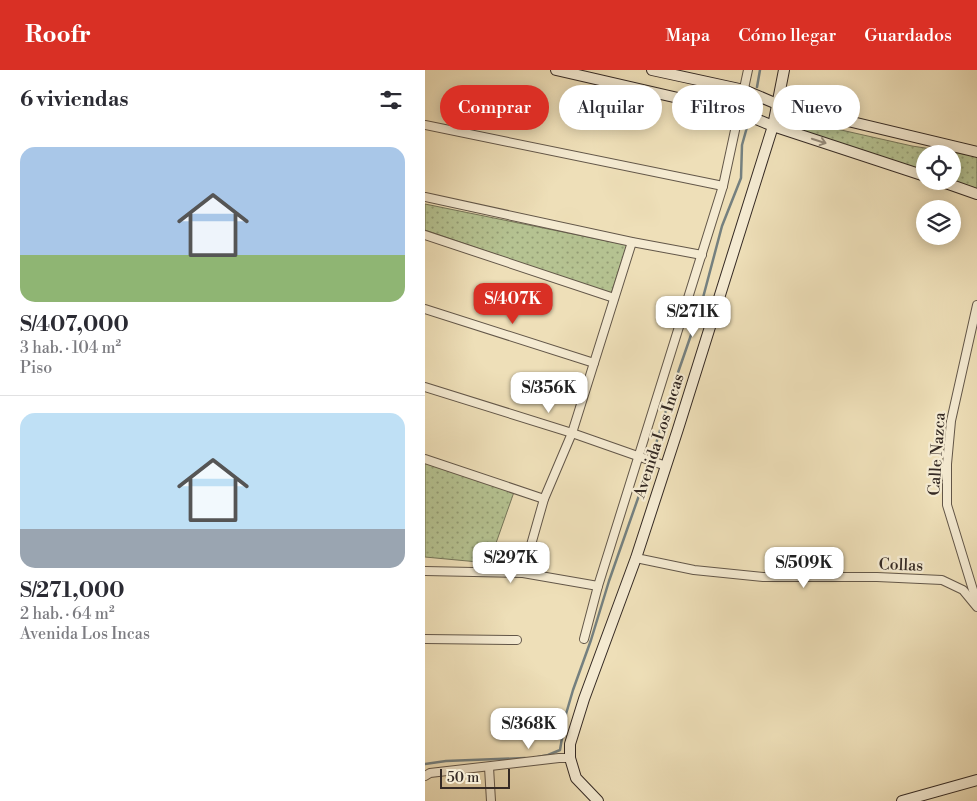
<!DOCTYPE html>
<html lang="es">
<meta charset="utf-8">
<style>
:root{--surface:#fff;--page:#f2f2f3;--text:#2b2b33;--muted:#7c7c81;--line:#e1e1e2;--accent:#d93025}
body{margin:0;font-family:"Libre Bodoni",serif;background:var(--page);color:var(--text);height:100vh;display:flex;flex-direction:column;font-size:19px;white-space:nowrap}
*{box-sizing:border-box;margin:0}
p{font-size:16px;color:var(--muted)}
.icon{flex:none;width:28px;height:28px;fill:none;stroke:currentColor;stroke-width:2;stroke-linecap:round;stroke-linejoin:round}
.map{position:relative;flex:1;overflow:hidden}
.side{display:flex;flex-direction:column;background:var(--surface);width:425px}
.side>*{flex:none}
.top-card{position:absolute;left:15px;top:15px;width:461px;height:45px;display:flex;gap:10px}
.buttons{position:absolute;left:491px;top:75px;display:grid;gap:10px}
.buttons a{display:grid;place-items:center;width:45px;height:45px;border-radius:50%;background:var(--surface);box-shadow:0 2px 12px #0003;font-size:25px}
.scale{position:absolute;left:15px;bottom:12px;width:70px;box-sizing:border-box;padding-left:5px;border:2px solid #352a24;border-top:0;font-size:14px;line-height:18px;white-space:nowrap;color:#352a24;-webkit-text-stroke:4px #f4ead1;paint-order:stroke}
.price{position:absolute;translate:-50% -42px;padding:0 11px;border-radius:10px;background:#fff;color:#222;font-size:16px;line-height:32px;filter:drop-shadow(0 1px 2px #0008)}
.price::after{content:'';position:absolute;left:50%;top:30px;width:15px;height:11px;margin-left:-8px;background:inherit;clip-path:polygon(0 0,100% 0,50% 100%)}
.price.active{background:var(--accent);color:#fff}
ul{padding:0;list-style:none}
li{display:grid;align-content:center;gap:10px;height:265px;padding:0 20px}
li+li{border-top:1px solid var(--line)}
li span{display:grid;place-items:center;height:155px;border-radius:15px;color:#555}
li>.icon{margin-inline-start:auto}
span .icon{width:90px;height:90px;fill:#fffc;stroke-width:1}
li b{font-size:21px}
h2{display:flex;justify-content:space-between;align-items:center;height:60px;padding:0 20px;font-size:21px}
.tag{padding:0 18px;border-radius:22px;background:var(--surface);box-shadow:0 2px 12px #0003;font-size:18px;line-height:45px}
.tag.active{background:var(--accent);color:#fff}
header{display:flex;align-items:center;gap:30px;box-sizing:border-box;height:70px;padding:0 25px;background:var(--accent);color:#fff}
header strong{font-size:24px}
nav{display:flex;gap:28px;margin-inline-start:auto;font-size:18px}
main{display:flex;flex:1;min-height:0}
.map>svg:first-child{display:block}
.park{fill:url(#park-dots);stroke:#75765a}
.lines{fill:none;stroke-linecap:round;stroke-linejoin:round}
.stream{stroke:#75807f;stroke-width:2.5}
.street-casing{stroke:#635749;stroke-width:10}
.secondary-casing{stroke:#352a24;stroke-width:12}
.street{stroke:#f4ead1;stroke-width:8}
.secondary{stroke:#f4ead1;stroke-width:10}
.oneway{stroke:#948a7a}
.labels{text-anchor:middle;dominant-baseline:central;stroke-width:4.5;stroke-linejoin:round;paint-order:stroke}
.street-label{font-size:16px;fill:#352a24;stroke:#f4ead1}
</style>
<header>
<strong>Roofr</strong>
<nav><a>Mapa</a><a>Cómo llegar</a><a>Guardados</a></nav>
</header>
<main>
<section class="side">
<h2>6 viviendas<svg class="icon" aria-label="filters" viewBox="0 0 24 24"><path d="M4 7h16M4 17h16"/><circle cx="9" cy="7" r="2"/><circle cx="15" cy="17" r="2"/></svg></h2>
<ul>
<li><span style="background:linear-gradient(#a9c7e8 70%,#8fb573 0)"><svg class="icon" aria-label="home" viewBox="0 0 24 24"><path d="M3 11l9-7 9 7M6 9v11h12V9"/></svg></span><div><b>S/407,000</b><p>3 hab. · 104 m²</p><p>Piso</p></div></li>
<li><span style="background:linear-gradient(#bfe0f5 75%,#9aa5b1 0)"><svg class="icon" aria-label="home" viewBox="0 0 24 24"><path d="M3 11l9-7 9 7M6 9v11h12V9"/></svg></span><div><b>S/271,000</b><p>2 hab. · 64 m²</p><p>Avenida Los Incas</p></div></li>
</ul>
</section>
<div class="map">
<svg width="552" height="731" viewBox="0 0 552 731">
<defs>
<pattern id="park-dots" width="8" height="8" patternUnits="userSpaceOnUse" patternTransform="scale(1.25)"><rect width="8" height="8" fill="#b5c291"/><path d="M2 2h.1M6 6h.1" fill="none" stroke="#949e76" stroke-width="1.8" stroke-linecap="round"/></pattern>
</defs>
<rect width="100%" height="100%" fill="#eedfb8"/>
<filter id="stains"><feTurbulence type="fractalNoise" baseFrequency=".004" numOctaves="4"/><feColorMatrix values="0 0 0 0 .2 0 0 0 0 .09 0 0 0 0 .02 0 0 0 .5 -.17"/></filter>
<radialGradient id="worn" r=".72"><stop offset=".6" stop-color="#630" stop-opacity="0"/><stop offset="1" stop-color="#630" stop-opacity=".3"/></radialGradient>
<g class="park">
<polygon points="360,48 363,48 487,76 552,86 552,126 528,111 528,84 500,84 500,105 358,55 357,52"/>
<polygon points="0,134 202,175 186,224 0,160"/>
<polygon points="0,393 89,422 64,493 0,487"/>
</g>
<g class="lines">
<g class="stream">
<polyline points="332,17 335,0"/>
<polyline points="227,387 248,317 275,239 297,156 316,108 317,75 324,50"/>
<polyline points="113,687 123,685 135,680 141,644 148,620 166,570 184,511 225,394"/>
<polyline points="0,694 21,691 100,688"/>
</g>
<defs>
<g id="street">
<polyline points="0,55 298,116"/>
<polyline points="0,127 207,172 277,185"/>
<polyline points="0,165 189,228"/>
<polyline points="552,235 526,351 522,394 522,435 552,533"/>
<polyline points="0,239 169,293"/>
<polyline points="0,317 147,363 241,396"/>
<polyline points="0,389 119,429"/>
<polyline points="211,488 269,500 338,507 452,507 517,510 538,520 552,537"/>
<polyline points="0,501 98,503 173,516"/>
<polyline points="98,503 119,429 147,363 207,172"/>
<polyline points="0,569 92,570"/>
<polyline points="159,569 173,516 298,116 323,0"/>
<polyline points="64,697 66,731"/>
<polyline points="0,706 5,703 134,688 145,688"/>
</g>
<g id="secondary">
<polyline points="131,0 314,42 348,56 500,106"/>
<polyline points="227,0 319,20 352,34 552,82"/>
<polyline points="515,111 552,124"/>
<polyline points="173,731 151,708 145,688 145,674 159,629 211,488 253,359 348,56 359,0"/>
<polyline points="477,731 552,710"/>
</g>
</defs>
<use href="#street" class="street-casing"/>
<use href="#secondary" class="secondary-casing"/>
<use href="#street" class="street"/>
<use href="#secondary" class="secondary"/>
</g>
<defs><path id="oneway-shaft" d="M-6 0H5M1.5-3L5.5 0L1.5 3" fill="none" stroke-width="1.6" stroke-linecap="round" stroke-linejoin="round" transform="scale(1.25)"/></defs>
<use class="oneway" href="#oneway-shaft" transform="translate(394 71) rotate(18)"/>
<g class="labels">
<g class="street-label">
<text transform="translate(234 366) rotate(-72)">Avenida Los Incas</text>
<text transform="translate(512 384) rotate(-86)">Calle Nazca</text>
<text transform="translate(476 495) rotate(2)">Collas</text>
</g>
</g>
<rect width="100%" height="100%" filter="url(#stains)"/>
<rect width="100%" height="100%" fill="url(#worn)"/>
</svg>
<div class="buttons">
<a><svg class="icon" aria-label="locate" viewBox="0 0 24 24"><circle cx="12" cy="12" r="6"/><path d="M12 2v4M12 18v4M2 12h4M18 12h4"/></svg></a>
<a><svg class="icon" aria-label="layers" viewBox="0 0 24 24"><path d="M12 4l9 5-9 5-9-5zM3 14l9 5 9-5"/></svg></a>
</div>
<div class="scale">50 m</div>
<b class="price active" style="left:88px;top:255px">S/407K</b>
<b class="price" style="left:268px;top:268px">S/271K</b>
<b class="price" style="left:124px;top:344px">S/356K</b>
<b class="price" style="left:86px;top:514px">S/297K</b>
<b class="price" style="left:379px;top:519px">S/509K</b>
<b class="price" style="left:104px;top:680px">S/368K</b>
<div class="top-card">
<a class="tag active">Comprar</a>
<a class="tag">Alquilar</a>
<a class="tag">Filtros</a>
<a class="tag">Nuevo</a>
</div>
</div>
</main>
